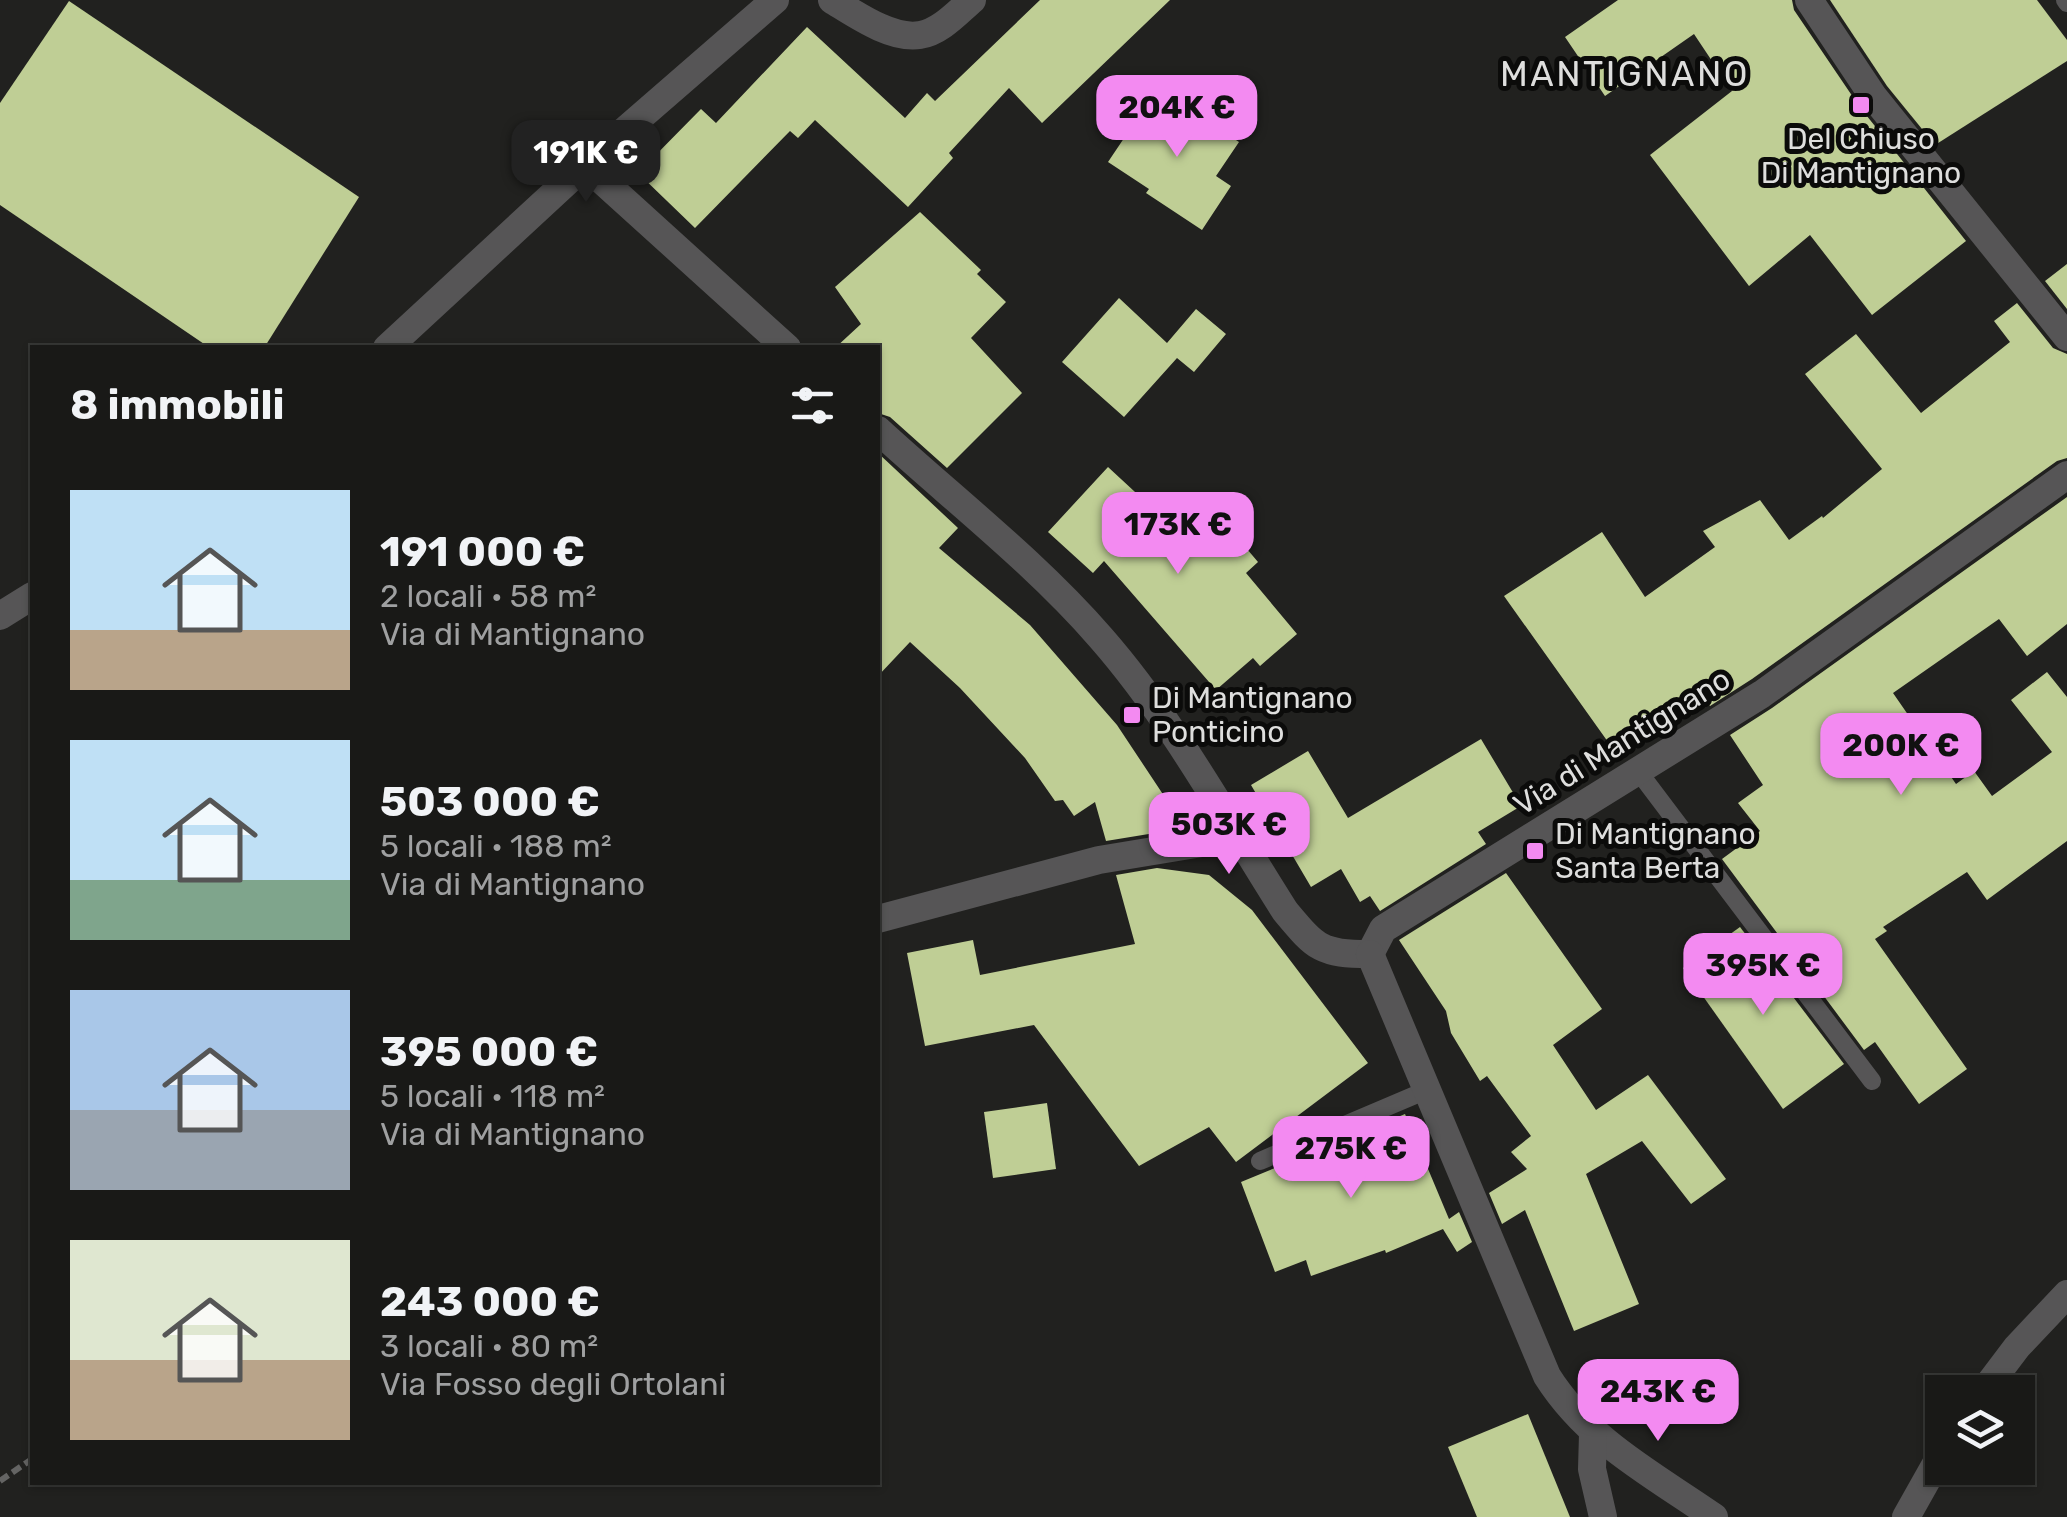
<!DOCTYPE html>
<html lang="it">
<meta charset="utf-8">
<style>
:root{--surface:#191917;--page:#262624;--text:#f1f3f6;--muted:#9fa0a1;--line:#373836;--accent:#f38af1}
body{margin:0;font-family:Rubik,sans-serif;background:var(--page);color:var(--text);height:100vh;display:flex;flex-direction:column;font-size:38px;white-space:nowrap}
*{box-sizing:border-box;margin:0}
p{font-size:32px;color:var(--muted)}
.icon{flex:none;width:55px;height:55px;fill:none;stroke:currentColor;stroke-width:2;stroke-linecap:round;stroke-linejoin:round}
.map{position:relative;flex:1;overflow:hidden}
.side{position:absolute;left:30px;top:345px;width:850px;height:1140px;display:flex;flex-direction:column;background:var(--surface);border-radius:0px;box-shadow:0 2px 8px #0004,0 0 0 2px var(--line)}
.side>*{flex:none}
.buttons{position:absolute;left:1925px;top:1375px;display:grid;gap:20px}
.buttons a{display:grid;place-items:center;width:110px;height:110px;border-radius:0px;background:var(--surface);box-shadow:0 2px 8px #0004,0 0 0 2px var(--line);font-size:50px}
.price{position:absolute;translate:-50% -85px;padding:0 22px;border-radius:20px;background:var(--accent);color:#111;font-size:32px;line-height:65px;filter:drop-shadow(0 2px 5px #0008)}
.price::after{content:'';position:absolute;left:50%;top:60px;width:30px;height:22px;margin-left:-15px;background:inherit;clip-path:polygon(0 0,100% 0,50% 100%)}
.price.on{background:#222;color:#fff}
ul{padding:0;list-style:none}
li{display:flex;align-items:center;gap:30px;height:250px;padding:0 40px}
li span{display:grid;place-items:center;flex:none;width:280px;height:200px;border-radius:0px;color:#555}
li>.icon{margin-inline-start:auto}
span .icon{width:120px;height:120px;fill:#fffc;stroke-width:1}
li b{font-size:42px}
h2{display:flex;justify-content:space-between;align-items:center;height:120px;padding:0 40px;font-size:42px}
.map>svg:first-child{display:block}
.building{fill:#bfce95}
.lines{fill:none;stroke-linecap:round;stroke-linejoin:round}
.path{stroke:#646463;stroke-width:6;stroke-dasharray:10 5;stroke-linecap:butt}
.service{stroke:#565556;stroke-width:18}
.minor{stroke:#565556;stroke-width:28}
.tertiary{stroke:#565556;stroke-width:28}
.poi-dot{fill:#f38af1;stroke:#0b0b0a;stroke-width:4}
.labels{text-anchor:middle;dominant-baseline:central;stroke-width:10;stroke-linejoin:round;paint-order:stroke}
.poi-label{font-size:30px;fill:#dededd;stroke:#0b0b0a;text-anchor:start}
.street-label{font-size:30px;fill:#dededd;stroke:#0b0b0a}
.quarter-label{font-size:35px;letter-spacing:2.5px;fill:#dededd;stroke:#0b0b0a}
</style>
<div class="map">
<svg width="2067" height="1517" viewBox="0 0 2067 1517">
<rect width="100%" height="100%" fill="#21211f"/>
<g class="building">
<polygon points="1040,0 1170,0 1042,123 1009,88 949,153 953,158 908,207 815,120 798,138 790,131 695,228 638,173 701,109 716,123 807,27 905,118 927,93 935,101"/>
<polygon points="1618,0 1792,0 1794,10 1859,106 1966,241 1872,315 1810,235 1749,286 1650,155 1732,91 1694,34 1605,96 1565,37"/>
<polygon points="1830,0 2037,0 2067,40 2067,61 1935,145 1887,86"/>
<polygon points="69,1 359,197 264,348 210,348 0,205 0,103"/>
<polygon points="1153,95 1186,117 1190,110 1239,142 1216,176 1231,186 1202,230 1146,193 1149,189 1108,162"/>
<polygon points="920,212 981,270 977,274 1006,302 971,338 1022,393 947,468 890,417 878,413 878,348 835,348 861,324 835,287"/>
<polygon points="2067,264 2067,309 2045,281"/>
<polygon points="1119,298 1167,343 1196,309 1226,334 1194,372 1177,358 1124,417 1062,362"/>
<polygon points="2017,303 2053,348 2067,354 2067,458 2057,461 1752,679 1710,706 1697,687 1613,749 1504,596 1602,532 1645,597 1715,547 1703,531 1760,500 1789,540 1822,516 1823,518 1882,469 1805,374 1856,334 1921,413 2010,342 1994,321"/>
<polygon points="878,453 958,528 939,548 1030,625 1117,725 1180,820 1161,832 1106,841 1095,802 1074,816 1063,800 1055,801 1025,758 960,688 910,642 878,676"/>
<polygon points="1108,467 1188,541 1219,516 1258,562 1246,573 1297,634 1260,666 1253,658 1216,690 1104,561 1093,573 1048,532"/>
<polygon points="2067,497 2067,624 2027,656 1999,619 1893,693 1956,784 1974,771 1992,796 2052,752 2011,700 2047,672 2067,697 2067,841 1987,900 1967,872 1883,927 1887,931 1875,939 1967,1069 1919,1104 1875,1042 1864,1050 1722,859 1760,831 1738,803 1763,785 1730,735 1772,708"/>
<polygon points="1481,739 1521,806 1478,832 1486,844 1380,911 1370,896 1360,902 1341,869 1311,887 1251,785 1308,751 1348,818"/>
<polygon points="1157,868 1209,875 1252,910 1368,1063 1236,1162 1209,1127 1139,1166 1034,1025 925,1046 907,953 973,940 980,975 1135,944 1116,875"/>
<polygon points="1506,873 1602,1009 1553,1045 1596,1110 1648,1075 1726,1179 1691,1204 1642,1141 1586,1174 1639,1304 1574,1331 1525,1210 1502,1224 1489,1193 1527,1169 1511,1152 1531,1136 1487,1076 1480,1081 1451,1033 1446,1011 1399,940"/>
<polygon points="1740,927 1844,1064 1783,1109 1683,968"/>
<polygon points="1047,1103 1056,1169 993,1178 984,1112"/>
<polygon points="1405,1114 1449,1219 1459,1212 1472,1242 1457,1252 1443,1229 1386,1253 1385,1250 1311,1276 1306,1260 1275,1272 1241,1182"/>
<polygon points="1528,1414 1570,1517 1477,1517 1448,1447"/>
</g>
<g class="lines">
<polyline class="path" points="0,1481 32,1459"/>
<g class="service">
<polyline points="2065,0 2067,3"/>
<polyline points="1638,771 1872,1081"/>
<polyline points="1260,1161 1427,1090"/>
</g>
<g class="minor">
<path d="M832,0C855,14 892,40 920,35C940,32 957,13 972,0"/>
<polyline points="1809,0 1873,96 2067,337"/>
<polyline points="585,165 775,0"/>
<polyline points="387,348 585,165 787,348"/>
<path d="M878,430C952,498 1035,562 1101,638C1172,719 1227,820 1285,911C1316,948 1320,954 1370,954"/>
<polyline points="0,616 32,596"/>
<polyline points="878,919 1099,860 1238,837"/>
<polyline points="1370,954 1383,929 1762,694 2067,475"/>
<path d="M1370,954L1547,1376C1588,1441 1652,1474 1714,1517"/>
<polyline points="1593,1434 1592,1469 1603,1517"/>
</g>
<g class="tertiary">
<polyline points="1983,1392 2017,1347 2067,1294"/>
<polyline points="1906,1517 1942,1453"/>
</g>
</g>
<g class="poi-dot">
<rect x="1851" y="95" width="20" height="20" rx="5"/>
<rect x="1122" y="705" width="20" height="20" rx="5"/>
<rect x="1525" y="841" width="20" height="20" rx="5"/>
</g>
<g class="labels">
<g class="poi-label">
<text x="1861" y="139" text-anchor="middle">Del Chiuso<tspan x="1861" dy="34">Di Mantignano</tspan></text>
<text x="1152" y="698">Di Mantignano<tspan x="1152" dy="34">Ponticino</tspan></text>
<text x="1555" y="834">Di Mantignano<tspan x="1555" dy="34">Santa Berta</tspan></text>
</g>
<g class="street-label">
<text transform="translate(1622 742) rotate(-32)">Via di Mantignano</text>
</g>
<g class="quarter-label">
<text x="1625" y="74">MANTIGNANO</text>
</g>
</g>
</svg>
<div class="buttons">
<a><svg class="icon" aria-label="layers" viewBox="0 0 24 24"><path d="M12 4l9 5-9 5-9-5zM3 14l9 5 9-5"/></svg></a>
</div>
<b class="price" style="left:1177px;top:160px">204K €</b>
<b class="price on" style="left:586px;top:205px">191K €</b>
<b class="price" style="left:1178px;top:577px">173K €</b>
<b class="price" style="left:1901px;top:798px">200K €</b>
<b class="price" style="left:1229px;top:877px">503K €</b>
<b class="price" style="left:1763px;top:1018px">395K €</b>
<b class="price" style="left:1351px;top:1201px">275K €</b>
<b class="price" style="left:1658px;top:1444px">243K €</b>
<section class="side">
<h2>8 immobili<svg class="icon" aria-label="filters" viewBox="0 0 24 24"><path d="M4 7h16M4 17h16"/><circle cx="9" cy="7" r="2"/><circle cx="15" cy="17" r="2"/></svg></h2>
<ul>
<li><span style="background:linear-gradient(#bfe0f5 70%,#b9a48a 0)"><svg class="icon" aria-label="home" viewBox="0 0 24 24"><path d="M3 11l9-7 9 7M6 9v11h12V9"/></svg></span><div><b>191 000 €</b><p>2 locali · 58 m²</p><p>Via di Mantignano</p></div></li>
<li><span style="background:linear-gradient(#bfe0f5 70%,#7fa58c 0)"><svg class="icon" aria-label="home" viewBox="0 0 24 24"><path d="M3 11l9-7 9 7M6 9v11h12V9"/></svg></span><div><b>503 000 €</b><p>5 locali · 188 m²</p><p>Via di Mantignano</p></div></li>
<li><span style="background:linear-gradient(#a9c7e8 60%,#9aa5b1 0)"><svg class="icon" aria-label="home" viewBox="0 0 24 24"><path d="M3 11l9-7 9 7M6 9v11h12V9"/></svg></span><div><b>395 000 €</b><p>5 locali · 118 m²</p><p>Via di Mantignano</p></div></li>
<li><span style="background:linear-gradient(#dfe7d0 60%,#b9a48a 0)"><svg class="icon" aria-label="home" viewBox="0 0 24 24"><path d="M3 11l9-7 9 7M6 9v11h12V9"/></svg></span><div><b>243 000 €</b><p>3 locali · 80 m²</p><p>Via Fosso degli Ortolani</p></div></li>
</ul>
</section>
</div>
